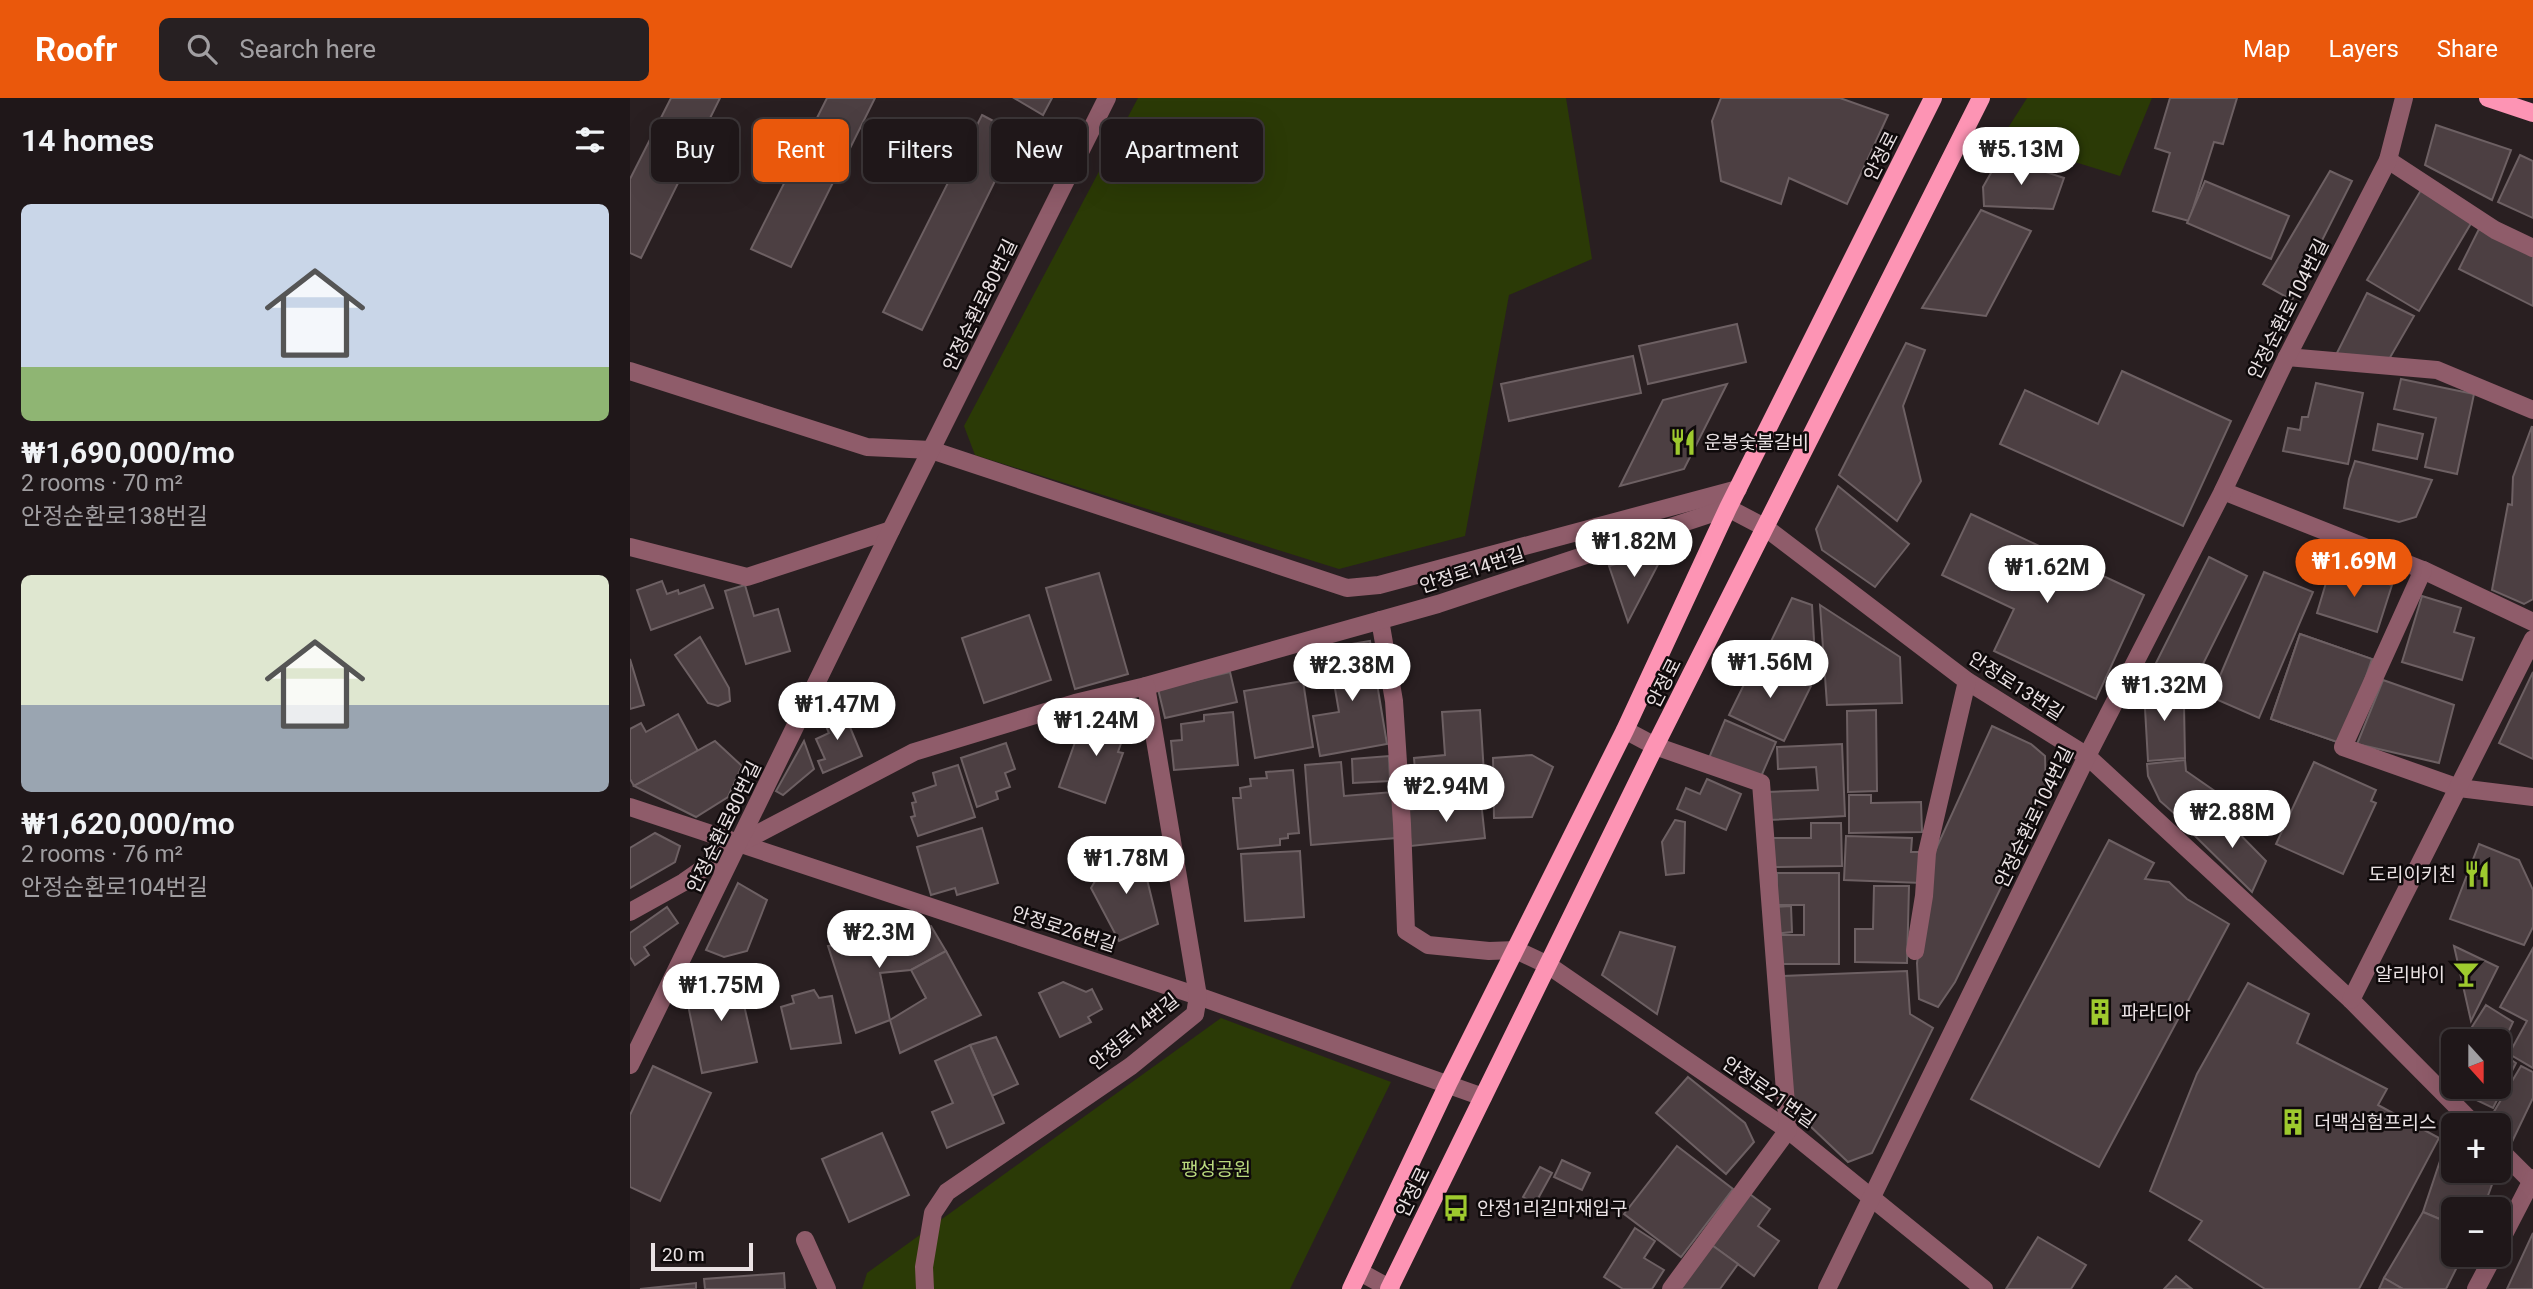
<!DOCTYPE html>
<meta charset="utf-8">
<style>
:root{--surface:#1f1719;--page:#272022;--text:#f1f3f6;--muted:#a19fa2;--line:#3c3638;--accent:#ea580c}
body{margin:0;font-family:Roboto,"Noto Sans KR",sans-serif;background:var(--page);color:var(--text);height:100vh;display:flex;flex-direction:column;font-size:26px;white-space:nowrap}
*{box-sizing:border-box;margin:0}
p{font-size:23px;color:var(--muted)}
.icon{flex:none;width:38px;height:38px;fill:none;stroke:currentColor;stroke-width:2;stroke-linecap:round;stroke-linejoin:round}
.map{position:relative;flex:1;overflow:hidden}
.side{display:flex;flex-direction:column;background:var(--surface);width:630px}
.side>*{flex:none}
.banner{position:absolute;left:21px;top:21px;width:665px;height:63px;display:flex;gap:14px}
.needle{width:46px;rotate:159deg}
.fabs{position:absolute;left:1811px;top:931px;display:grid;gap:14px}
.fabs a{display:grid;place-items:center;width:70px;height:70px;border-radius:10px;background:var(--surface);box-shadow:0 7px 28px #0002,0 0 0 2px var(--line);font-size:35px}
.scale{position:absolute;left:21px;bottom:18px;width:102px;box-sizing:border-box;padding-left:7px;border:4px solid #eae2e4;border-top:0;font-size:19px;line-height:24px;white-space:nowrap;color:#eae2e4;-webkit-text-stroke:5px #0f0a0b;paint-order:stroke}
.price{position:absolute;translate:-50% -60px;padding:0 16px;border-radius:24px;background:#fff;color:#222;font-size:23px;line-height:46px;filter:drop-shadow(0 2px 4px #0008)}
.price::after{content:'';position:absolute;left:50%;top:42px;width:21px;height:16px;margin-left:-10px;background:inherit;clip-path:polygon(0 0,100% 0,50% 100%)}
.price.selected{background:var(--accent);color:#fff}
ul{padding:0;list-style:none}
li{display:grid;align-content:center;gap:14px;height:371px;padding:0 21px}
li span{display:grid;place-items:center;height:217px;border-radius:10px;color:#555}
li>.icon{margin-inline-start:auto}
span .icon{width:126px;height:126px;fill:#fffc;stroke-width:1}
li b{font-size:30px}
h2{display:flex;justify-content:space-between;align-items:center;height:84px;padding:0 21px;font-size:30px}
.tag{padding:0 24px;border-radius:10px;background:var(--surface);box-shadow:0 7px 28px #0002,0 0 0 2px var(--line);font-size:24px;line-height:63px}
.tag.selected{background:var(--accent);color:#fff}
header{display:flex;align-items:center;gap:42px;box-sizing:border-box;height:98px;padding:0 35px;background:var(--accent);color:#fff}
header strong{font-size:33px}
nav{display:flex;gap:38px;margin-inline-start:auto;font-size:24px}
.search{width:490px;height:63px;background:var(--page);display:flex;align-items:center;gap:18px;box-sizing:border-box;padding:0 24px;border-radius:10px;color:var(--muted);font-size:26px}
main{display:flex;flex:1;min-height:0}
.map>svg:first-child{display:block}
.green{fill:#2b3a06}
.building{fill:#4c3f42;stroke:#6d6063;stroke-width:2;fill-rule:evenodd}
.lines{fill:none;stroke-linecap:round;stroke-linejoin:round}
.minor{stroke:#8f5c6a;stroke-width:18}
.major{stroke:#fd94b4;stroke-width:18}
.labels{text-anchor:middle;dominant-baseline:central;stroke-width:5;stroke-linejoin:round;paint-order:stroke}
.street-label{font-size:19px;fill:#eae2e4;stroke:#0f0a0b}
.poi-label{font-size:19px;fill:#eae2e4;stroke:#0f0a0b;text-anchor:start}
.park-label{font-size:19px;fill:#bada7e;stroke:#0f0a0b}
</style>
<header>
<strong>Roofr</strong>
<div class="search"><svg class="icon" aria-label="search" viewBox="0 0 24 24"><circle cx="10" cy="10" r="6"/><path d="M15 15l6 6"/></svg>Search here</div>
<nav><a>Map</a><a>Layers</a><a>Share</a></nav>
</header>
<main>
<section class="side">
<h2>14 homes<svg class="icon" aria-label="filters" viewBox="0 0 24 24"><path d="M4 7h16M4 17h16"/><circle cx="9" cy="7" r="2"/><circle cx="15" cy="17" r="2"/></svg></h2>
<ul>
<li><span style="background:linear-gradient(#c9d6e8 75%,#8fb573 0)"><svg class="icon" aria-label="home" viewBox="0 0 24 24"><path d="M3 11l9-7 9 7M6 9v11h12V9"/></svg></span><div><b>₩1,690,000/mo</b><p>2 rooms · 70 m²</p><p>안정순환로138번길</p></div></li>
<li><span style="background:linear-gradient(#dfe7d0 60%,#9aa5b1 0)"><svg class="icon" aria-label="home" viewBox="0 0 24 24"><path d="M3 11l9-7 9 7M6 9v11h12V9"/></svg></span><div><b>₩1,620,000/mo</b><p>2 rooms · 76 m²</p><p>안정순환로104번길</p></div></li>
</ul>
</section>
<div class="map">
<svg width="1903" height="1191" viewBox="0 0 1903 1191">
<rect width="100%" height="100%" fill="#291f21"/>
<g class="green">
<polygon points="508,0 936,0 962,161 879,197 835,438 709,471 345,357 334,328"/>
<polygon points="1397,0 1522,0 1490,78 1371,41"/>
<polygon points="591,920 761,984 660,1191 232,1191 237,1175"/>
</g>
<g class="building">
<polygon points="41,0 90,0 11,160 0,155 0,81"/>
<polygon points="197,0 245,0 161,169 121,151"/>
<polygon points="384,0 422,0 413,17"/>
<polygon points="1091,0 1210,0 1258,17 1217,106 1159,80 1151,106 1091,83 1082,23"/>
<polygon points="1540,0 1607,0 1593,46 1584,44 1559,123 1523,113 1540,55 1525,50"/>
<polygon points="352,17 388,36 292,232 253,214"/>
<polygon points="1806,27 1881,52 1862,102 1795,67"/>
<polygon points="1890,57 1903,63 1903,120 1868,104"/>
<polygon points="1370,59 1434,80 1423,111 1354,108 1353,89"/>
<polygon points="1700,73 1722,83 1662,202 1633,186"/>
<polygon points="1575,83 1659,118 1641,161 1557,125"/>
<polygon points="1791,92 1843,122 1789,213 1737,182"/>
<polygon points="1351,112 1401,133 1356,218 1292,210"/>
<polygon points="1849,131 1903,157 1903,208 1829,171"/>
<polygon points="1737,195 1784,218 1758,263 1706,257"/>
<polygon points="1107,226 1116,264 1018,286 1009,248"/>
<polygon points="1276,245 1295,252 1273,308 1291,383 1267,423 1209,377"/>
<polygon points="1003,258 1011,295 879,323 871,286"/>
<polygon points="1492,273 1601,323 1553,428 1370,346 1395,292 1468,326"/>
<polygon points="1771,281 1844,296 1827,376 1795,369 1806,320 1764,311"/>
<polygon points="1686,285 1733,295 1718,366 1653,353 1658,330 1670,332 1672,319 1678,319"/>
<polygon points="1097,286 1054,371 990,388 1033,302"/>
<polygon points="1748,326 1793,336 1787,361 1743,352"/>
<polygon points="1902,328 1903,501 1894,506 1862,492 1878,406 1882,407 1883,379"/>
<polygon points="1725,363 1802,382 1786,419 1769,424 1714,410 1719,381"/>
<polygon points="1208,388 1279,446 1245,489 1192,452 1186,431"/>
<polygon points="1341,416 1514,497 1466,601 1364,553 1384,511 1312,477"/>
<polygon points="1027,454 1033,457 998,524 979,468"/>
<polygon points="1579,459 1617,478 1556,600 1518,581"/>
<polygon points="1701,468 1762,487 1747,534 1687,515"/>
<polygon points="1634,474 1683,494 1629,620 1581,599"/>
<polygon points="469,475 498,576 445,591 416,490"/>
<polygon points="32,483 37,496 48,492 49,496 74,487 83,510 21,532 7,492"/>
<polygon points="115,487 124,518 148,511 160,553 116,566 95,493"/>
<polygon points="1792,498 1831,510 1824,534 1844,540 1832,582 1772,564"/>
<polygon points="1162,500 1182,507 1185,560 1180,575 1132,562"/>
<polygon points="1190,507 1270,559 1272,605 1197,607"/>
<polygon points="399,517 421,582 354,605 332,540"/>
<path d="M1670,536L1742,561L1713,646L1641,621ZM1700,577L1721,584L1712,608L1692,601Z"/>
<polygon points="1670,536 1742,561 1713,646 1641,621"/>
<polygon points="70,539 99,590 100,603 88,608 78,605 45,557"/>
<polygon points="740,543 757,646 690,658 683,618 709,614 698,550"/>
<polygon points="0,561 14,607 0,611"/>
<polygon points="1126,562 1181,588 1154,643 1099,617"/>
<polygon points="600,574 607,604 535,620 528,591"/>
<polygon points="1903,574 1903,661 1869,645"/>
<polygon points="1518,581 1556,600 1554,607 1555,660 1518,663 1514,593"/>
<polygon points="1753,582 1824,607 1809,665 1727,646"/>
<polygon points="673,583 683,649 625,660 614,593"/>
<polygon points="212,610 232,658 193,675 188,663 195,661 186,641 199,635 192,619"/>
<polygon points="468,610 499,622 488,654 493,655 475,705 429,689 448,636 457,640"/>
<polygon points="850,612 855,692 787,697 784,660 815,657 812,614"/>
<polygon points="1246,612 1247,693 1218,694 1217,613"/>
<polygon points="603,614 608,667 544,672 541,643 552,642 551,626 574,623 574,617"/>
<polygon points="48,616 68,653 4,688 0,681 0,631 11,625 16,634"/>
<polygon points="1095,622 1146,644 1130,681 1079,660"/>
<polygon points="1362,628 1401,646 1415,658 1416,697 1325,884 1308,909 1289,901 1287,865 1301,762"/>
<polygon points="85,643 112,668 98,699 66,719 4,688"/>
<polygon points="174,643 184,671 153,697 146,693"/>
<polygon points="376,645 385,671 375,675 380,689 366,694 368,701 347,709 331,660"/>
<polygon points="1212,646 1215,718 1138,722 1137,694 1188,692 1186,669 1148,671 1147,649"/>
<polygon points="902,657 923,669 902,719 864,720 863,660"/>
<polygon points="759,658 760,683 723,685 722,661"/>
<polygon points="1555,662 1556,673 1589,696 1562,731 1530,703 1518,678 1517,666"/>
<polygon points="711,664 714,698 763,694 766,740 681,747 675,667"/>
<polygon points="1684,664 1746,692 1741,703 1746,705 1713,776 1646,746"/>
<polygon points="328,667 345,719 288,738 281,719 285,718 282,705 286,704 283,695 306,687 303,675"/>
<polygon points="663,672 669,735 658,736 658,740 650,741 650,747 608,751 603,700 611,700 610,690 621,688 620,681 637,680 636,674"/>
<polygon points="1077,681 1111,696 1096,732 1047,711 1056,690 1070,696"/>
<polygon points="1219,697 1241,697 1241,705 1291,704 1292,734 1219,735"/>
<polygon points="851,703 855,740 781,748 777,712"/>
<polygon points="1587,713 1636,763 1622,794 1564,737"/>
<polygon points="1045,722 1055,724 1054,775 1036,777 1032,744"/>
<polygon points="1181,725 1211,725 1212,768 1143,769 1143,740 1181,740"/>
<polygon points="352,730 368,785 327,797 325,790 301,797 287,749"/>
<polygon points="25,735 50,748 45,764 0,790 0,750"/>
<polygon points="1216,738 1282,740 1281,754 1293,754 1292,785 1214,782"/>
<polygon points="1479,742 1524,765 1515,781 1539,784 1557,801 1599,826 1469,1069 1341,1001"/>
<polygon points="1849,746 1889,762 1903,792 1903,829 1894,847 1820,821"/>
<polygon points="510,753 528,826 489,843 461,790 475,766"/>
<polygon points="670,753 674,819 615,823 611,756"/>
<polygon points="1147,775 1209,775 1209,866 1146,866 1146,837 1174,837 1174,807 1147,807"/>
<polygon points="108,785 137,802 117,853 94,859 76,852"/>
<polygon points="1244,788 1279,788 1277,865 1225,864 1225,831 1243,831"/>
<polygon points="1161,808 1162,834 1144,836 1142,809"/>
<polygon points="37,809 48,825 14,849 19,857 5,867 0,859 0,835"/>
<polygon points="301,828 316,853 281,872 250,875 260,922 226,935 198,848"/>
<polygon points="990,834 1045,849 1027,916 972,877"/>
<polygon points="1824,848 1868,869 1841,923"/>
<polygon points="1903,850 1903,970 1879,956 1897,923 1870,909"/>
<polygon points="316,853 351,917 270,955 260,922 296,900 281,872"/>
<polygon points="106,872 127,964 72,975 58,907 73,876"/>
<polygon points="1277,873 1280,916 1303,930 1242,1055 1218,1064 1160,1009 1153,878"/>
<polygon points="433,884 456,894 462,891 472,911 458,919 461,924 430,939 409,895"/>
<polygon points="1618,885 1679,916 1667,945 1757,991 1748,1007 1809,1040 1729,1191 1635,1191 1559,1142 1572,1123 1520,1093 1567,976"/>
<polygon points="184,892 189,900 202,898 211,945 161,951 151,909 164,905 162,898"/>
<polygon points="1856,907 1883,924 1869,954 1886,965 1863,1010 1838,998 1840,989 1869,989 1869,943 1833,943"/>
<polygon points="366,939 388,986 362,998 340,947"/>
<polygon points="340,947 374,1025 317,1050 302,1014 323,1005 305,963"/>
<polygon points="23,968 81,995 30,1103 0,1089 0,1017"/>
<polygon points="1891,968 1903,974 1903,1000 1881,1046 1869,1033 1869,1027 1863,1027 1859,1022"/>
<polygon points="1058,979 1115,1025 1124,1044 1096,1076 1026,1015"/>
<polygon points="1821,1030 1824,1032 1824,1073 1867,1073 1853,1111 1824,1111 1824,1127 1793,1114"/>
<polygon points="252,1035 279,1097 219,1124 192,1061"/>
<polygon points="1047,1048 1103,1091 1051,1159 994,1116"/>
<polygon points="932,1062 960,1075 952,1092 924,1079"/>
<polygon points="910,1069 922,1075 905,1106 893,1099"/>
<polygon points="1117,1094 1140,1111 1128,1128 1149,1143 1124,1178 1079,1145"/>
<polygon points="1793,1114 1824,1127 1824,1157 1833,1157 1816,1191 1773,1191 1754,1180"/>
<polygon points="1005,1130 1025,1143 1014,1160 1034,1172 1022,1191 993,1191 974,1179"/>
<polygon points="1903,1135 1903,1191 1877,1191"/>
<polygon points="1408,1139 1456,1167 1441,1191 1376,1191"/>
<polygon points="1079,1145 1108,1166 1090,1191 1047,1191"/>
<polygon points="154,1175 155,1191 75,1191 74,1181"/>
<polygon points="1546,1178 1562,1191 1534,1191"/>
<polygon points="1754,1180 1773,1191 1749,1191"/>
<polygon points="66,1185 66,1191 10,1191"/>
</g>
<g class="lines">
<g class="minor">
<polyline points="1758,62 1865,132 1903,150"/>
<polyline points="1657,259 1807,272 1903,312"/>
<polyline points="0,273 237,349 301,352 717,490 749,487 1108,391"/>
<polyline points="1593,393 1793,472 1903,524"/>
<polyline points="0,449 117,479 261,432"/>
<polyline points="1793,472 1713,649 1829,690 1903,699"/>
<polyline points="750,522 764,603 772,726 776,833 798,847 859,853 886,852 918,867 1158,1032 1354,1191"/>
<polyline points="995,632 1025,648 1131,685 1158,1032 1041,1191"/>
<polyline points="0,709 568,898 853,999"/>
<polyline points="0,814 54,784 110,745 284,654 445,605 516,588 808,506 1098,410 1136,430 1337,583 1457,658 1721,902 1845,1027"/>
<polyline points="1285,853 1294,798 1297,755 1337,583"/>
<polyline points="1721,902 1903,541"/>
<polyline points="0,967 261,432 477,0"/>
<polyline points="1869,1051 1901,1083"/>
<polyline points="175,1142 197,1191"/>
<polyline points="1869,1146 1903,1080"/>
<polyline points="730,1174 761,1191"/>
<polyline points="295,1191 294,1169 303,1115 317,1094 501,968 565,916 568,898 516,588"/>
<polyline points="1197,1191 1457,658 1593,393 1657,259 1758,62 1774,0"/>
<polyline points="1846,1191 1864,1157"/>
</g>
<g class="major">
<polyline points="1858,0 1903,15"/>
<polyline points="721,1191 818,986 995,632 1098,410 1303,0"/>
<polyline points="759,1191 1025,648 1351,0"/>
</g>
</g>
<defs>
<symbol id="restaurant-bare" viewBox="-9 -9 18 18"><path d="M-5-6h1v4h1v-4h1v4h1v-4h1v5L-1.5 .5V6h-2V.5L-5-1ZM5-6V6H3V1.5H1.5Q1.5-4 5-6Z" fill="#9eca2e" stroke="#0f0a0b" stroke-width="2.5" paint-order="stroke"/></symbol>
<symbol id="bar-bare" viewBox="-9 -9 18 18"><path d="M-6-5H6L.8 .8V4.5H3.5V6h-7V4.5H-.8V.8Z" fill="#9eca2e" stroke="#0f0a0b" stroke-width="2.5" paint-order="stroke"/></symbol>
<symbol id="building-bare" viewBox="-9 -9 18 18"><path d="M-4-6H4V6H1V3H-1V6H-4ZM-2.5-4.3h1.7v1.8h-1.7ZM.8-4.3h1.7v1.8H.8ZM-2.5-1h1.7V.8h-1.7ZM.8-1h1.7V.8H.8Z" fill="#9eca2e" stroke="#0f0a0b" stroke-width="2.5" paint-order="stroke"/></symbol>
<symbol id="bus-bare" viewBox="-9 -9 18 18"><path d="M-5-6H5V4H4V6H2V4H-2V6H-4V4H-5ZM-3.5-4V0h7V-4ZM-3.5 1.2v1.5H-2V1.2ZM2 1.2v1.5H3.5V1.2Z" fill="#9eca2e" stroke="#0f0a0b" stroke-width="2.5" paint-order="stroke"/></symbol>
</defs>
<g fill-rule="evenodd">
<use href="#restaurant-bare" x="1034" y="325" width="38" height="38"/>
<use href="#restaurant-bare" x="1828" y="757" width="38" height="38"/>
<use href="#bar-bare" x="1817" y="857" width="38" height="38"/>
<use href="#building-bare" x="1451" y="895" width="38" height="38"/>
<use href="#building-bare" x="1644" y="1005" width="38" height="38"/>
<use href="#bus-bare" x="807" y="1091" width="38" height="38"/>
</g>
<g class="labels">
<g class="street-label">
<text transform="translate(1251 58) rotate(-63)">안정로</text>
<text transform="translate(350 207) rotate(-64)">안정순환로80번길</text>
<text transform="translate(1658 211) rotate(-63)">안정순환로104번길</text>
<text transform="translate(842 472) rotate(-18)">안정로14번길</text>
<text transform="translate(1034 585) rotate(-63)">안정로</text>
<text transform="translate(1386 588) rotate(33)">안정로13번길</text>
<text transform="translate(1404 719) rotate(-64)">안정순환로104번길</text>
<text transform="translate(94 729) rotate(-64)">안정순환로80번길</text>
<text transform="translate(434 831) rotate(18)">안정로26번길</text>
<text transform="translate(504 934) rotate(-39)">안정로14번길</text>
<text transform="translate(1139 994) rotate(35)">안정로21번길</text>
<text transform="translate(783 1094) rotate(-64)">안정로</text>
</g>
<g class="poi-label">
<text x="1074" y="344">운봉숯불갈비</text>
<text x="1826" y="776" text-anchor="end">도리이키친</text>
<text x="1815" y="876" text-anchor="end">알리바이</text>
<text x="1491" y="914">파라디아</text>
<text x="1684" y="1024">더맥심험프리스</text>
<text x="847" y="1110">안정1리길마재입구</text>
</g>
<g class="park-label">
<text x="586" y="1071">팽성공원</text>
</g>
</g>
</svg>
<div class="fabs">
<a><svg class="needle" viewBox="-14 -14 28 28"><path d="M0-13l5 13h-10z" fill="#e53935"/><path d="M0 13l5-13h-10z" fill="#a19fa2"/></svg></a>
<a>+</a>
<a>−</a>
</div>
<div class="scale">20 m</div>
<b class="price" style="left:1391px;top:89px">₩5.13M</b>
<b class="price" style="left:1004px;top:481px">₩1.82M</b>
<b class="price selected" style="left:1724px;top:501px">₩1.69M</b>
<b class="price" style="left:1417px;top:507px">₩1.62M</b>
<b class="price" style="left:1140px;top:602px">₩1.56M</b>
<b class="price" style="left:722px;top:605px">₩2.38M</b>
<b class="price" style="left:1534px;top:625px">₩1.32M</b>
<b class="price" style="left:207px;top:644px">₩1.47M</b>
<b class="price" style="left:466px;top:660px">₩1.24M</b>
<b class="price" style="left:816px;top:726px">₩2.94M</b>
<b class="price" style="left:1602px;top:752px">₩2.88M</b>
<b class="price" style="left:496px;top:798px">₩1.78M</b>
<b class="price" style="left:249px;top:872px">₩2.3M</b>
<b class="price" style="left:91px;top:925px">₩1.75M</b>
<div class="banner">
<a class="tag">Buy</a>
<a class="tag selected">Rent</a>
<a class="tag">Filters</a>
<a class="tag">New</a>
<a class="tag">Apartment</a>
</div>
</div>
</main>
